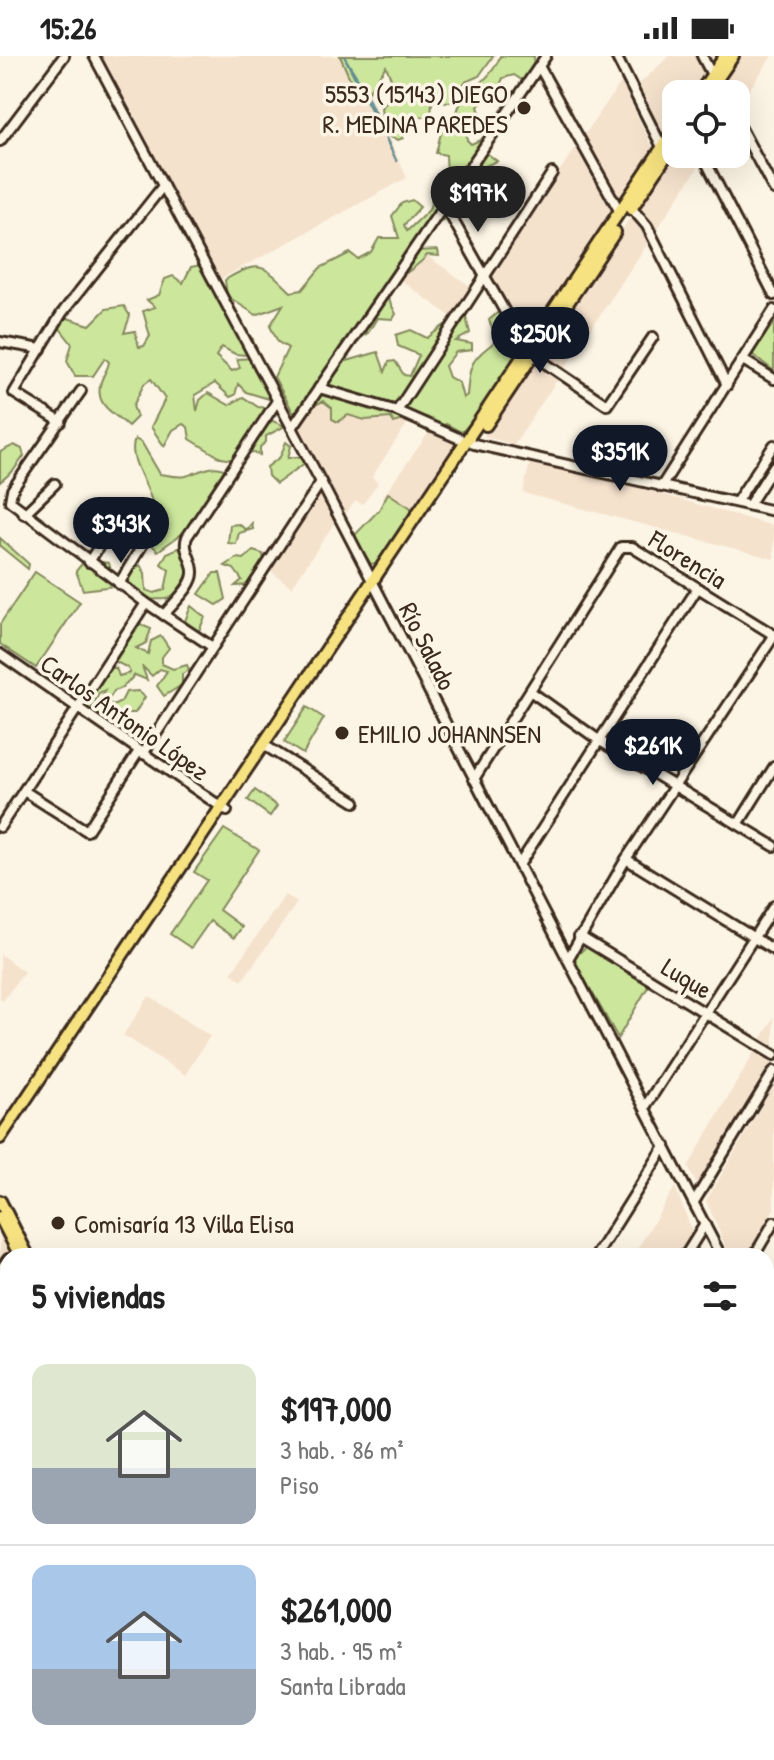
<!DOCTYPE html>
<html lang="es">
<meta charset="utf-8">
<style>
:root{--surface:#fff;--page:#f6f6f6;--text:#222;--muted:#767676;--line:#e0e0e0;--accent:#111827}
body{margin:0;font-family:"Patrick Hand",sans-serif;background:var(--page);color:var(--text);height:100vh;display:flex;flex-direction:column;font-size:30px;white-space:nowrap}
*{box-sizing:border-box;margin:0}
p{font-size:26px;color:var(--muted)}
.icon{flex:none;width:44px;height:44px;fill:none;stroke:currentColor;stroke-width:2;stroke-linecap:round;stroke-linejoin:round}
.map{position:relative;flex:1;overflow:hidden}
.details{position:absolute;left:0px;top:1192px;width:774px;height:512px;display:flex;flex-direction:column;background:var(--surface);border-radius:24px 24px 0 0;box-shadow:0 8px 32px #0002}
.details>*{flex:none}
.controls{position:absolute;left:662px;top:24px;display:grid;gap:16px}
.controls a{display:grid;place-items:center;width:88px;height:88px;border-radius:16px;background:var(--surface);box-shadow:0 8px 32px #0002;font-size:40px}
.price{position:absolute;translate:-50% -68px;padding:0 18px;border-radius:28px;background:var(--accent);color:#fff;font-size:26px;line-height:52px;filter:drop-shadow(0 2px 4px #0008)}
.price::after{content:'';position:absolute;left:50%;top:48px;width:24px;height:18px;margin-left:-12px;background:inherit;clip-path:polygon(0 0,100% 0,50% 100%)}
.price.selected{background:#222;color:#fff}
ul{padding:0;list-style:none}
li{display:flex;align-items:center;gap:24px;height:200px;padding:0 32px}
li+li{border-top:2px solid var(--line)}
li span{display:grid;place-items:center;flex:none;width:224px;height:160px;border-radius:16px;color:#555}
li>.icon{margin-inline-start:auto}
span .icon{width:96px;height:96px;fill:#fffc;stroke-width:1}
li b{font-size:34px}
h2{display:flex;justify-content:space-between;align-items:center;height:96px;padding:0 32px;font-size:34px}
.status{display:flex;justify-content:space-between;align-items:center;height:56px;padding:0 40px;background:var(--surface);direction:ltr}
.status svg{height:22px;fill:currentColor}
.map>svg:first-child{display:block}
.built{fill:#f5e2cd}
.green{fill:#cce69c;stroke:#84885d;stroke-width:2}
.water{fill:#80cfdc;stroke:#648d90;stroke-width:2}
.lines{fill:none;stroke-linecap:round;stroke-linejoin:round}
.minor-casing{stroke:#3b2a1e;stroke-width:14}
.major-casing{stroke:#3b2a1e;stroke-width:16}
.minor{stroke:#fcf5e5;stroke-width:8}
.major{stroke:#f6e281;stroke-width:10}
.poi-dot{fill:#3b2a1e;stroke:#fcf5e5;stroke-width:3}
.labels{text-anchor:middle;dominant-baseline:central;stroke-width:7;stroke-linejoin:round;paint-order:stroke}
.poi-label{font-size:26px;fill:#3b2a1e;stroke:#fcf5e5;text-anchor:start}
.street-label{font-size:26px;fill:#3b2a1e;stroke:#fcf5e5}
</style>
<div class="status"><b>15:26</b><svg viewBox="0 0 49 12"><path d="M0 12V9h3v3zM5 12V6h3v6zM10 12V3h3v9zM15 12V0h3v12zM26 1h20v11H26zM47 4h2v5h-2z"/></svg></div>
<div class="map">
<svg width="774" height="1704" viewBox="0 0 774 1704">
<rect width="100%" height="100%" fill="#fcf5e5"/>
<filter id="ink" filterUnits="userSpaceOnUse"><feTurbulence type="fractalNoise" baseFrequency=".0125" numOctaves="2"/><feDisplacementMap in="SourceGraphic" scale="16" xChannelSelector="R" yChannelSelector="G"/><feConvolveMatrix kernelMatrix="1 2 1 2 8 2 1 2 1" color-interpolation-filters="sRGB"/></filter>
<g filter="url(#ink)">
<g class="built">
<polygon points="98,0 352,0 407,122 221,223"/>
<polygon points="669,0 717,0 691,38 676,38 676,59 661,82 635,32"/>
<polygon points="739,0 772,0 736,54 736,38 713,38"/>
<polygon points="621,26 654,95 529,284 488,218"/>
<polygon points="676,93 676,98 707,98 514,389 484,380"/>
<polygon points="420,195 473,232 453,262 400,224"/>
<polygon points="324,337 408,366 372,421 378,427 363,448 356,445 343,461 295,371 318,339"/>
<polygon points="430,375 461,387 410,462 382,442"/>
<polygon points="531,401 774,470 774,503 523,437"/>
<polygon points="317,438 322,441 335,466 292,531 267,513"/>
<polygon points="285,839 297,847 242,925 231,917"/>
<polygon points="0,898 24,916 3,945 0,942"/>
<polygon points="149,940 210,980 185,1019 123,979"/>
<polygon points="774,961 774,1009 701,1136 688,1111"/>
<polygon points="774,1029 774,1153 746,1200 730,1200 706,1145"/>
<polygon points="675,1131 693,1177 679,1200 633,1200"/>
<polygon points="0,1165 18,1200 8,1200 8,1284 0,1269"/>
<polygon points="222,1696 266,1696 270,1704 226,1704"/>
<polygon points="286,1696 321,1696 325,1703 330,1696 370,1696 365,1704 290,1704"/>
</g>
<g class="green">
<polygon points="340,0 493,0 479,20 465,26 451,46 432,45 431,61 403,60 403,82 398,84 390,81 390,66 382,61 381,52 388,44 405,42 406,34 394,30 386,10 365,40 353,42 348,38 350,23"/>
<path d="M500,0H534L533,13L525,26L514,19L503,22L496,39L485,41L478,51L482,61L466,73L467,84L471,88L489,80L484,95L497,105L483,111L480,121L453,125L447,119L446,99L436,97L444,65L458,54C459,41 493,24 500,0Z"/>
<path d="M449,128L458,135L469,131L479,133L469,147L474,158L479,156L483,160L466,161L459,145L450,151L446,163L430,172L417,195L438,194L439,200L427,199C416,215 392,219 388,242L396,258L393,263L377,262L368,277L353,285L347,305L378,296L385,316L389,306L395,305L404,319L410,320L419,299L398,290L396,279L411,274L427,282L454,262L466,261L470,277L456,285L472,288V294L456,296L445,310L449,321L459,327L463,342L467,339C470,306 470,305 497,284L489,264L502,253L510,267L508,278L518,283L522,293C513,306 470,372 461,376L446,368L430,377L404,363L394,367L391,362L365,364L348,359L338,366L332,363V352L323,345L298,359L293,356L274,321L288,292L278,286L270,270L283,249L256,259L227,240L225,224C261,202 264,210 291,236L302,234L320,212L350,197L358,203L371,196L379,182H399L392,160L402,147L412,144L420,151L404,169L407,175L429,154L434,137Z"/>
<path d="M201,209L239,272L253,283L254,292L247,299L235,298L222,291L216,300L232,315L240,312L237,303L254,302V314L263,319L271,338L269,343L246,336L238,328L235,339L230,341L215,327L195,339L197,355L200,344L208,337L229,349L243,341L258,351L269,352L234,404L221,402L190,383L188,371L183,368L173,374L164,390L151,371L165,343L151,323L144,328L133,350L137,361L128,370C116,358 96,351 100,330C101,321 108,314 109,306L105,302L93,320H75L67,305L72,288L58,270L64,261L90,269L106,253L124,250L130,260L124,277L135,275L139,291L144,290L150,280L143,255L155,251L147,244L159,239L165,223L173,220L183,227L191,211Z"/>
<polygon points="774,263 774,315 752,298"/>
<polygon points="270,364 285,370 266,380 266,386 260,391 260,399 251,396"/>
<path d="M135,383L142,387L160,418C168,419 178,422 186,420C202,415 215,405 230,417L194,469L158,495L151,488C170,444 123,410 135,383Z"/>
<polygon points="286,386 291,390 288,402 303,400 309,404 276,428 268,420 267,411 280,401"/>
<polygon points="14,389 22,393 24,400 13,415 0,426 0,396"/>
<polygon points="388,437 411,452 411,461 376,507 371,508 353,481 379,454"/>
<polygon points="252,467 253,473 239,477 236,488 228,487 230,469 239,468 246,474"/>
<polygon points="0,482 29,508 28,513 0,490"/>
<polygon points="179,492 194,514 179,537 166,543 137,544 114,530 83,534 76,515 85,504 109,507 113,522 118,525 140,509 145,517 146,534 154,537 165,534 169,514 161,508 167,497"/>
<polygon points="253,495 263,498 264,504 250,529 235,530 242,524 234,513 225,510 237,502 244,503"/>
<polygon points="35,516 80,546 36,612 0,588 0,568"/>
<polygon points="214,517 220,517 226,543 217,549 199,538"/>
<polygon points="191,550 205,561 198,577 185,565"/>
<polygon points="139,568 151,573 146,587 136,592 148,598 151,585 161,580 169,592 162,601 162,608 173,613 187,609 189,614 182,618 182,629 164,640 157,630 167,615 160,613 152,620 142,610 147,624 135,619 122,632 114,635 108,645 113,650 121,646 126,636 138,635 145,641 135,657 116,657 115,662 122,671 116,674 96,658 105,634 99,637 91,654 85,652 85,646 109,612 116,612 119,620 130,617 128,612 114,605 114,600"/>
<polygon points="307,651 324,662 303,698 284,686"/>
<polygon points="255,734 277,750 270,760 248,744"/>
<polygon points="224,773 259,794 219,854 242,871 234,882 210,865 191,892 170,878 207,824 194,816"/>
<polygon points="590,887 652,924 618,982 573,903"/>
<polygon points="2,1593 8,1596 8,1632 1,1637 5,1650 0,1653"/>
<polygon points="149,1696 199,1696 198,1704 151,1704"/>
</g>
<polygon class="water" points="344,0 362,29 397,106"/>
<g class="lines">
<defs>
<g id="minor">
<polyline points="94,0 321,426 721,1200"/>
<polyline points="616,0 662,91"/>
<polyline points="702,0 712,19"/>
<polyline points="539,10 620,156"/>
<polyline points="716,26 722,38"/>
<polyline points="736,63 774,134"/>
<polyline points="0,85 64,0"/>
<polyline points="702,98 774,239"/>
<polyline points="444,148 527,295 607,349 653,281"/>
<polyline points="628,148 647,170 727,329"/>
<polyline points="0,286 41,293"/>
<polyline points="743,304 774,323"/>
<polyline points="319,332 397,355 467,386"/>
<polyline points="81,335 12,434 10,445 146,547 211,590"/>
<polyline points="397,355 552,117"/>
<polyline points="61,366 14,337 62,257 163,130"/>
<polyline points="292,372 546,0"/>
<polyline points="474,388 774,455"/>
<polyline points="661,431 774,254"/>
<polyline points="737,445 774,389"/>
<polyline points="749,449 774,410"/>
<polyline points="24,458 55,428"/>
<polyline points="89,506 121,455"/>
<polyline points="119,528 150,476"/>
<path d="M164,559C171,549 193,531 193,517C194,504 182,495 187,481L277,345"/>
<polyline points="0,598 227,755"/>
<polyline points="530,635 600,685 774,790"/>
<polyline points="264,689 355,746"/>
<polyline points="143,698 321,426"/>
<polyline points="474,723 621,491 632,491 774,579"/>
<polyline points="24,735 87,775 139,695"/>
<polyline points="739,767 774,711"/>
<polyline points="0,771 146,547"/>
<polyline points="626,803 774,894"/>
<polyline points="519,809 697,533"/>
<polyline points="579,880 774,999"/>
<polyline points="568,903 626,803 774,580"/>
<polyline points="645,1051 774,850"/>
<polyline points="694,1146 774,1015"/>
<polyline points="596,1200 665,1090"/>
<polyline points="685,1200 705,1168"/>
<polyline points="754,1200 774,1166"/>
<polyline points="0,1214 8,1203"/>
<polyline points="766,1292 774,1309"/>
<polyline points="0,1335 8,1341"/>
<polyline points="0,1343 8,1348"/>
<polyline points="766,1427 774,1428"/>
<polyline points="0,1447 8,1435"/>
<polyline points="0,1507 8,1512"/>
<polyline points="766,1508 774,1509"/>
<polyline points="0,1619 8,1606"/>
<polyline points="766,1657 774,1657"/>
<polyline points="162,1696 167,1704"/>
<polyline points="357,1696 362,1704"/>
<polyline points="99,1704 104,1696"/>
<polyline points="372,1704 378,1696"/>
<polyline points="503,1704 508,1696"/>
<polyline points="587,1704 592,1696"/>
<polyline points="676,1704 681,1696"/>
</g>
<g id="major">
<polyline points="699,38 725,0"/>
<polyline points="707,38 733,0"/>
<polyline points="631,153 676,85"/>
<polyline points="486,369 615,176"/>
<polyline points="0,1082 676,71"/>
<polyline points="0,1145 28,1200"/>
<polyline points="0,1161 20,1200"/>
<polyline points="273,1696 277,1704"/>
<polyline points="282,1696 286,1704"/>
</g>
</defs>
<use href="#minor" class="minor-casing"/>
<use href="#major" class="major-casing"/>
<use href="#minor" class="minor"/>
<use href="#major" class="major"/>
</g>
</g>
<g class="poi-dot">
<circle cx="524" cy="52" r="8"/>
<circle cx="342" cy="677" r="8"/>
<circle cx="58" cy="1167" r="8"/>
</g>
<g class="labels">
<g class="poi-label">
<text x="508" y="37" text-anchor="end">5553 (15143) DIEGO<tspan x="508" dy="30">R. MEDINA PAREDES</tspan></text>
<text x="358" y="677">EMILIO JOHANNSEN</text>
<text x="74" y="1167">Comisaría 13 Villa Elisa</text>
</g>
<g class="street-label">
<text transform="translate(688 503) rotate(32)">Florencia</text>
<text transform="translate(428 590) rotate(63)">Río Salado</text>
<text transform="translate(125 661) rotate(35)">Carlos Antonio López</text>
<text transform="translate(687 922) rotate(31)">Luque</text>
</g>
</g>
</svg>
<div class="controls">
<a><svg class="icon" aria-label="locate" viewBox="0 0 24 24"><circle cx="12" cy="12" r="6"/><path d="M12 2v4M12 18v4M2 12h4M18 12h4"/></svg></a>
</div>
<b class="price selected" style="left:478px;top:178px">$197K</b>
<b class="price" style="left:540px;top:319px">$250K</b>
<b class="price" style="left:620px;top:437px">$351K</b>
<b class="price" style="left:121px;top:509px">$343K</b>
<b class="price" style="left:653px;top:731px">$261K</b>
<section class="details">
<h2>5 viviendas<svg class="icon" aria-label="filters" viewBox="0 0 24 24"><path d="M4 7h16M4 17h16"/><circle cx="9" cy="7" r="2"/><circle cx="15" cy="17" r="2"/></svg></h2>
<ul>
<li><span style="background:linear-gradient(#dfe7d0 65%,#9aa5b1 0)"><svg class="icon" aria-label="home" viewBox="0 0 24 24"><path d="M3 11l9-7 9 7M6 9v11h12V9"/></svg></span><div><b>$197,000</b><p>3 hab. · 86 m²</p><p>Piso</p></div></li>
<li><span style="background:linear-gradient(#a9c7e8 65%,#9aa5b1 0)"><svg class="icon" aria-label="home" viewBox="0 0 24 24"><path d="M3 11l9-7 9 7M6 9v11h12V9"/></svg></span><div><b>$261,000</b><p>3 hab. · 95 m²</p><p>Santa Librada</p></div></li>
</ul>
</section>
</div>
